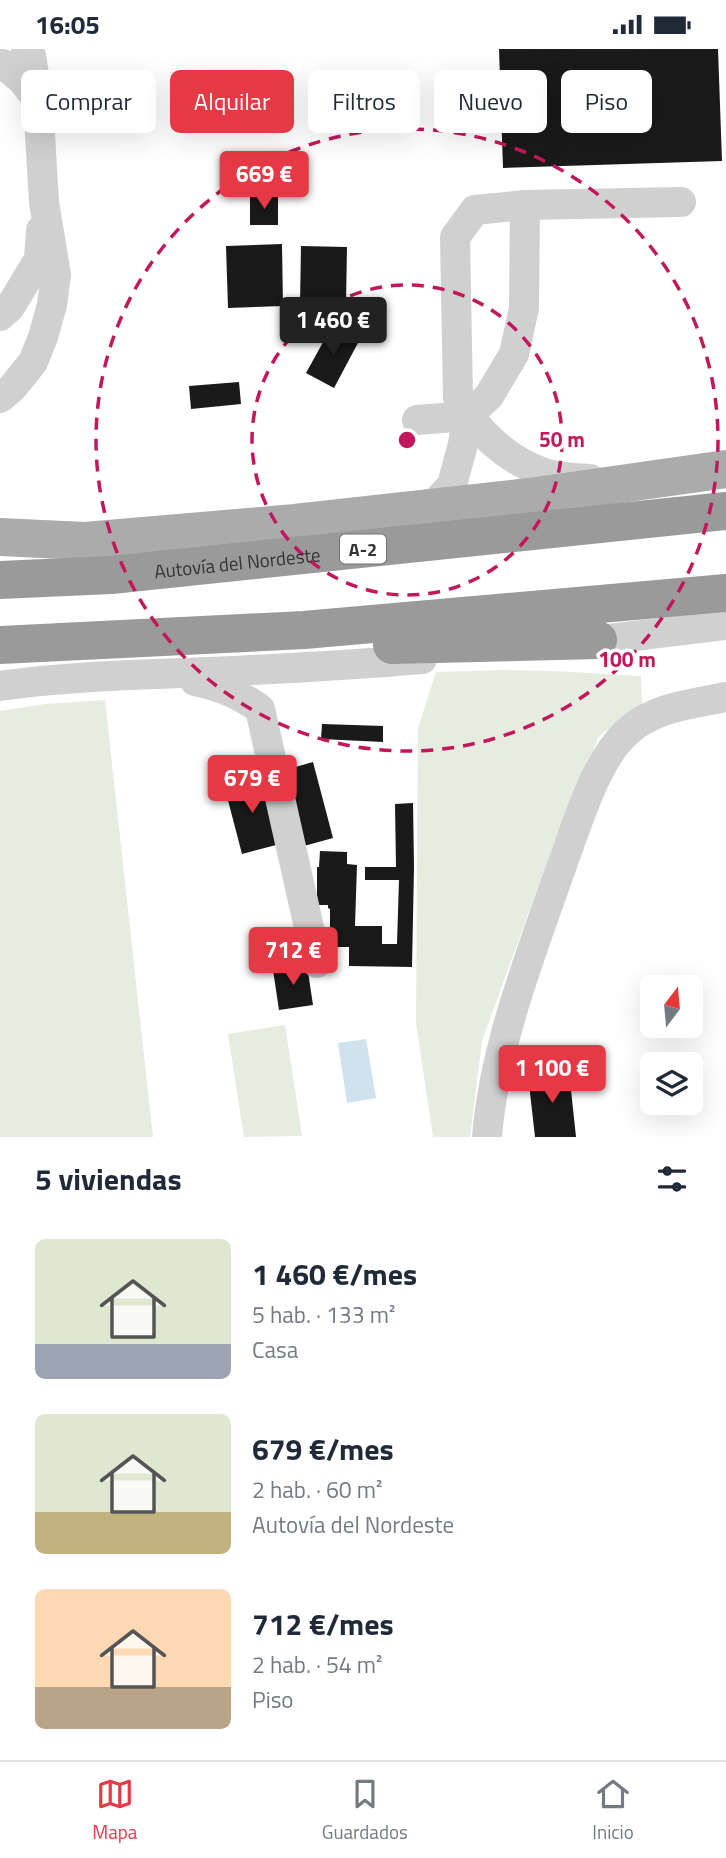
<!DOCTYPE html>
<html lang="es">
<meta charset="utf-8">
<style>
:root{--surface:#fff;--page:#f2f2f3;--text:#1f2937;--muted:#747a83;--line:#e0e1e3;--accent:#e63946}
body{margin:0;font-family:"Titillium Web",sans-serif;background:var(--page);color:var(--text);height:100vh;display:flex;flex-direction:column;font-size:26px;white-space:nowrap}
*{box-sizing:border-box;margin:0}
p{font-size:23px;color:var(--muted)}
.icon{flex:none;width:38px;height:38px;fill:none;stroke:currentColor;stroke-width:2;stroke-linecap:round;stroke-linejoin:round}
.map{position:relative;height:1088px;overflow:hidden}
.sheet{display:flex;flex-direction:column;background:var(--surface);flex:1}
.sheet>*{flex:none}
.banner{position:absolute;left:21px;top:21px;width:684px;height:63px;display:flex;gap:14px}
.needle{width:46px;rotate:16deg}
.controls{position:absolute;left:640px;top:926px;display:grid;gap:14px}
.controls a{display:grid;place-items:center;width:63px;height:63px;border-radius:10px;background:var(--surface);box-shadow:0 7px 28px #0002;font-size:35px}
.price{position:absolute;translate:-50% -60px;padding:0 16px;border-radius:7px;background:var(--accent);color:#fff;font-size:23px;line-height:46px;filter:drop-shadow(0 2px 4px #0008)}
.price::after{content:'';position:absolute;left:50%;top:42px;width:21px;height:16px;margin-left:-10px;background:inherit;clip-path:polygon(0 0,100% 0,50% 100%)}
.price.current{background:#222;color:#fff}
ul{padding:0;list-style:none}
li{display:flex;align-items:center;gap:21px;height:175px;padding:0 35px}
li span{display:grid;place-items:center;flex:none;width:196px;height:140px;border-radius:10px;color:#555}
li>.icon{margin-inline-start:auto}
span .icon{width:84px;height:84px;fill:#fffc;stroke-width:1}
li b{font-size:30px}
h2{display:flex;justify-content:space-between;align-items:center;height:84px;padding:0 35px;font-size:30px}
.tag{padding:0 24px;border-radius:10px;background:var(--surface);box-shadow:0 7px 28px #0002;font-size:24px;line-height:63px}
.tag.current{background:var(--accent);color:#fff}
.status{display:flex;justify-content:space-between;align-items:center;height:49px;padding:0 35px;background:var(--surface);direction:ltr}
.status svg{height:19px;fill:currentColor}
.tabs{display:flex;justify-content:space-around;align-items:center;height:98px;border-top:2px solid var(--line);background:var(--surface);font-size:19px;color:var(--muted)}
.tabs a{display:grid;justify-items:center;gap:4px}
.tabs .current{color:var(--accent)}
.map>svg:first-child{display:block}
.green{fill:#e6ecdf}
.water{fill:#cfe2ee}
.building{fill:#1a1a1a}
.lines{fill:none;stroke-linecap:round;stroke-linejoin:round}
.minor{stroke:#d0d0d0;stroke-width:30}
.major{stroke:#ababab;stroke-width:38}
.highway{stroke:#9a9a9a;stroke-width:38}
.ring{fill:none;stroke:#c2185b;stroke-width:3.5;stroke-dasharray:12 9}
.labels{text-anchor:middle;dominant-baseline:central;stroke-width:7;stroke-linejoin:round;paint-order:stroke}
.shield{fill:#fff;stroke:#707070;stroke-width:2}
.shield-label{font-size:18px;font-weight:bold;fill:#333}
.street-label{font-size:19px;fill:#333;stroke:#fff}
.centre{fill:#c2185b;stroke:#fff;stroke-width:3.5}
.ring-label{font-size:21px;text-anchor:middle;font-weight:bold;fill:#c2185b;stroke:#fff;stroke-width:7;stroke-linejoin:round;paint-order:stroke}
</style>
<div class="status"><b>16:05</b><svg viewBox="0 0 49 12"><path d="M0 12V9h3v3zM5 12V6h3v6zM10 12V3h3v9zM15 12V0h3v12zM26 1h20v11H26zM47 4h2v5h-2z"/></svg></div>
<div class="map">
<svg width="726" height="1088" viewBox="0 0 726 1088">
<rect width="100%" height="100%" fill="#fff"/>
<g class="green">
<polygon points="504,621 555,622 641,627 642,656 599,687 553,797 482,992 470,1088 433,1088 416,974 418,679 436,623"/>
<polygon points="105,651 153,1088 0,1088 0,662 45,655"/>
<polygon points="285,976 302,1087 244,1088 228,985"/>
</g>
<polygon class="water" points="366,990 376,1049 347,1054 338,994"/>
<g class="building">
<polygon points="499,0 718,0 722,112 503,119"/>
<polygon points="250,147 278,148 278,176 250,176"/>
<polygon points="282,195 283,257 228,259 226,197"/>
<polygon points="301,197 347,198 346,255 300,254"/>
<polygon points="332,277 359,292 334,339 306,324"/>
<polygon points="239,333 241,355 191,360 189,337"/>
<polygon points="322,675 383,677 383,693 321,690"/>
<polygon points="313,713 333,789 304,797 285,721"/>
<polygon points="261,726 280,795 242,805 224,736"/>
<polygon points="413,754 414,818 412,918 349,917 349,898 330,898 330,860 328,859 328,856 317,856 317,818 319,818 320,802 347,803 347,815 357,816 355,877 382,877 382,895 397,895 399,831 365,831 365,818 396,818 395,755"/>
<polygon points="307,916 313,956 279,961 273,921"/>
<polygon points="569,1022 576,1088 535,1088 528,1026"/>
</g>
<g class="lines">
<g class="minor">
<polyline points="0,15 3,15 22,31 38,51"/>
<polyline points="0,267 10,258 39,210 41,181"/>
<polyline points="0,349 12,339 33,313 43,288 52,256 56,226 44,153 38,51 31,6 26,0"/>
<polyline points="417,371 468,367 489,347 514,305 524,259 525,156"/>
<path d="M590,430C575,429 556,429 542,423C506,410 476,382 458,349L455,188L475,161L525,156L681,153"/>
<polyline points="430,460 452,436 463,395 468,367"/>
<polyline points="576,594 726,576"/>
<path d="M195,632C219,637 240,645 260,660L317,914"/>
<path d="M0,637C69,627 139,626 208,623C280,620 351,616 422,610"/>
<path d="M487,1088C494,997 532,902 562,816C577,776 595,712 627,683C654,658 692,655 726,648"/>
</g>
<polyline class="major" points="0,488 85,492 295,474 529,448 726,420"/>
<g class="highway">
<path id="s1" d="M0,531L111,526L726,462"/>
<polyline points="0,596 304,581 726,544"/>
<polyline points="392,596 598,591"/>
</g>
</g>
<g class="ring">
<circle cx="407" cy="391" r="155"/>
<circle cx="407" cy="391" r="311"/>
</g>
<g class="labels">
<rect class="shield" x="340" y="485.5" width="46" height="29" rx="5"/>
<g class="shield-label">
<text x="363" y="500">A-2</text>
</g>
<g class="street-label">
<text stroke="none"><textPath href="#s1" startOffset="238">Autovía del Nordeste</textPath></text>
</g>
</g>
<circle cx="407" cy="391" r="10" class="centre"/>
<g class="ring-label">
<text x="562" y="398">50 m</text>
<text x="627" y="618">100 m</text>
</g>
</svg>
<div class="controls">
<a><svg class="needle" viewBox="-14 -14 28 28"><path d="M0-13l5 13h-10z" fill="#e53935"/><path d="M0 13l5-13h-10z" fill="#747a83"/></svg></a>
<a><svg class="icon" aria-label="layers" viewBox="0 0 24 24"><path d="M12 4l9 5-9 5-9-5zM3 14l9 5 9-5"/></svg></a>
</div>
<b class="price" style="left:264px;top:162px">669 €</b>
<b class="price current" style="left:333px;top:308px">1 460 €</b>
<b class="price" style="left:252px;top:766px">679 €</b>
<b class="price" style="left:293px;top:938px">712 €</b>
<b class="price" style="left:552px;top:1056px">1 100 €</b>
<div class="banner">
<a class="tag">Comprar</a>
<a class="tag current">Alquilar</a>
<a class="tag">Filtros</a>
<a class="tag">Nuevo</a>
<a class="tag">Piso</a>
</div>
</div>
<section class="sheet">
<h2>5 viviendas<svg class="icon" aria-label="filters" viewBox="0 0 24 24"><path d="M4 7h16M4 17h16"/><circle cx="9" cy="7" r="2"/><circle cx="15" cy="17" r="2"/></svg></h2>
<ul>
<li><span style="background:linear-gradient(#dfe7d0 75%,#9aa5b1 0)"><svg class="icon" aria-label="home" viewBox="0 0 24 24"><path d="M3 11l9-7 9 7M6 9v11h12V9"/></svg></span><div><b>1 460 €/mes</b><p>5 hab. · 133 m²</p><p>Casa</p></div></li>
<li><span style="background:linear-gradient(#dfe7d0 70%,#c2b280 0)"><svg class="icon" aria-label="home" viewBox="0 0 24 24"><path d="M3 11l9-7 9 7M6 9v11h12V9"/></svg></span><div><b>679 €/mes</b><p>2 hab. · 60 m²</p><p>Autovía del Nordeste</p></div></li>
<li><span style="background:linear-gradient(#ffd9b3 70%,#b9a48a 0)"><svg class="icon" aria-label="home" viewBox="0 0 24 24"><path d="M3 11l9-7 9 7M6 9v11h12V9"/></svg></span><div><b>712 €/mes</b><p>2 hab. · 54 m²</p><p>Piso</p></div></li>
</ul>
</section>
<nav class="tabs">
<a class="current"><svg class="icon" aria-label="map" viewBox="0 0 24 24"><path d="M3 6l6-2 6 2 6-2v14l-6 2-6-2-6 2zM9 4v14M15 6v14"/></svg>Mapa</a>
<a><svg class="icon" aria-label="saved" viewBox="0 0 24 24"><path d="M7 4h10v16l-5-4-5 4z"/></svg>Guardados</a>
<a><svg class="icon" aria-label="home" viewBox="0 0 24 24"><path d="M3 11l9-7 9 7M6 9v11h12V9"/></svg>Inicio</a>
</nav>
